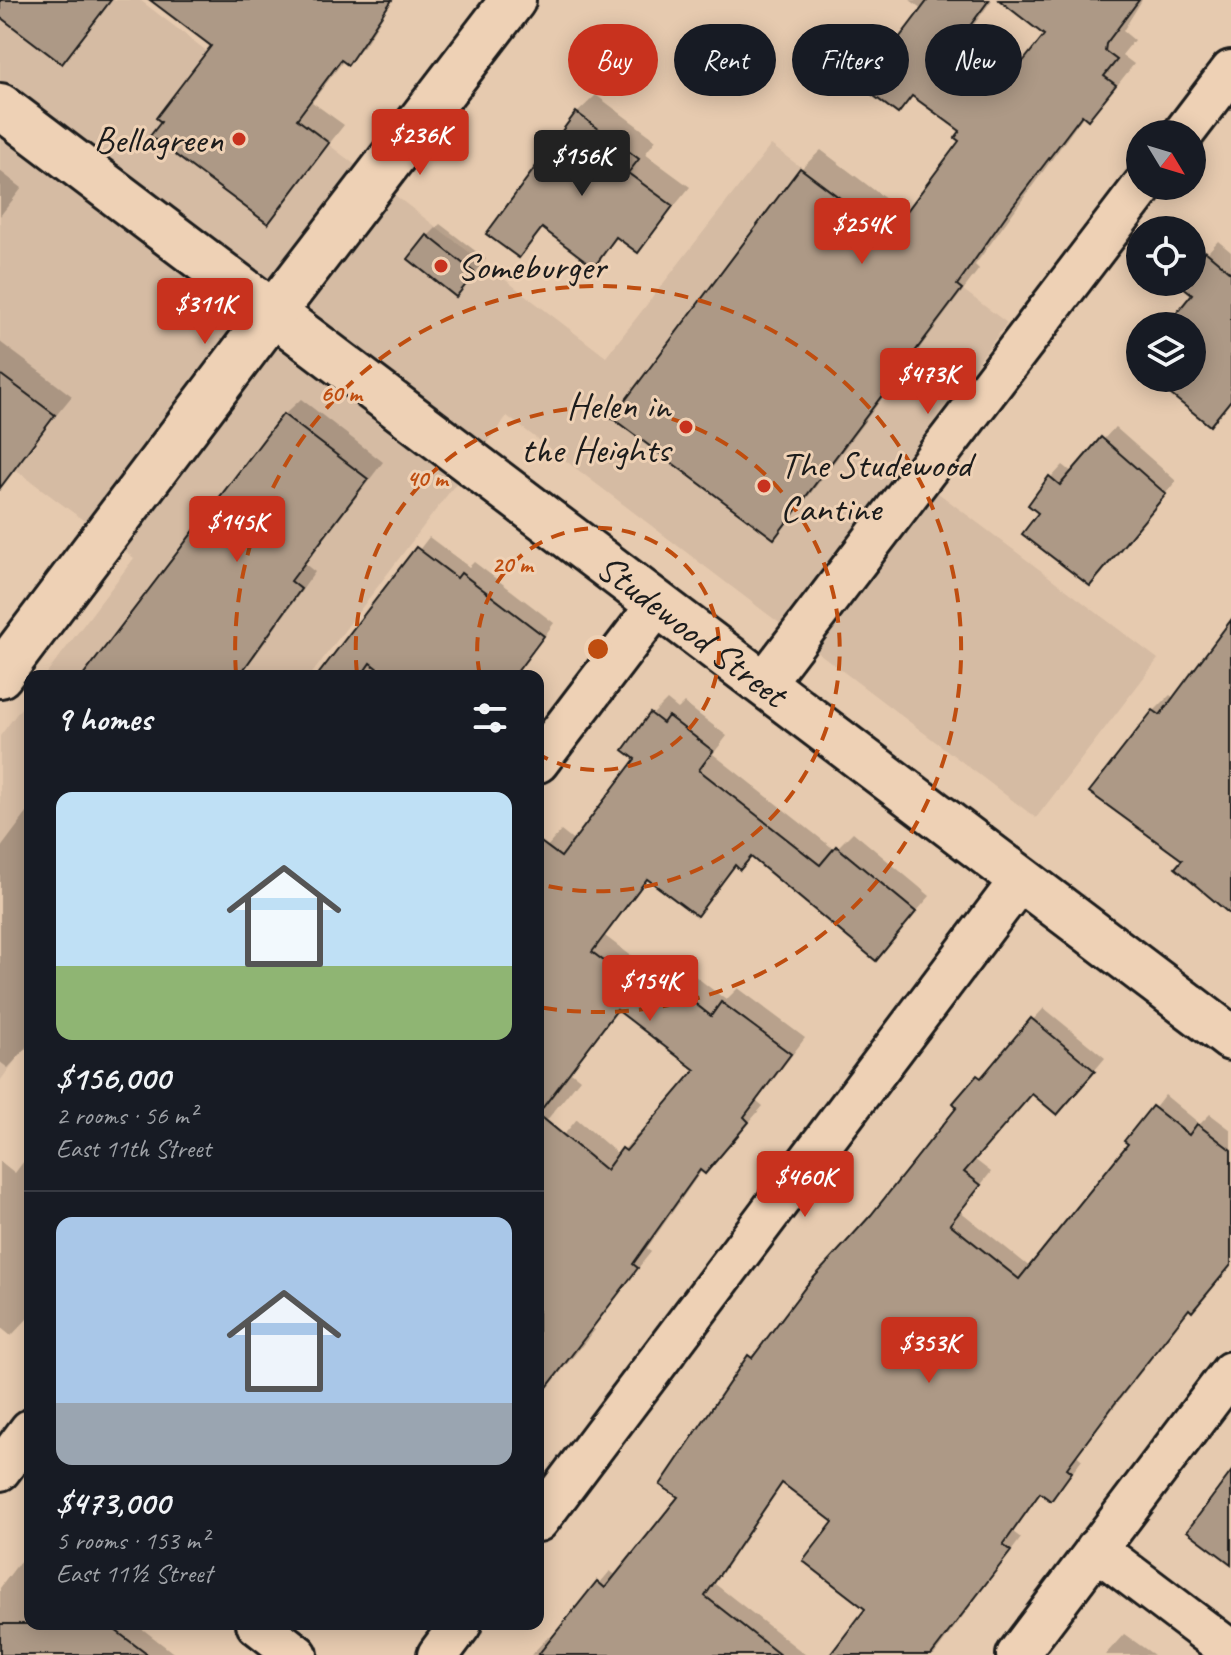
<!DOCTYPE html>
<meta charset="utf-8">
<style>
:root{--surface:#171b24;--page:#20242c;--text:#f1f3f6;--muted:#9ea1a6;--line:#363941;--accent:#c8321e}
body{margin:0;font-family:Caveat,sans-serif;background:var(--page);color:var(--text);height:100vh;display:flex;flex-direction:column;font-size:30px;white-space:nowrap}
*{box-sizing:border-box;margin:0}
p{font-size:26px;color:var(--muted)}
.icon{flex:none;width:44px;height:44px;fill:none;stroke:currentColor;stroke-width:2;stroke-linecap:round;stroke-linejoin:round}
.map{position:relative;flex:1;overflow:hidden}
.drawer{position:absolute;left:24px;top:670px;width:520px;height:960px;display:flex;flex-direction:column;background:var(--surface);border-radius:16px;box-shadow:0 4px 20px #0003}
.drawer>*{flex:none}
.guide{position:absolute;left:568px;top:24px;width:542px;height:72px;display:flex;gap:16px}
.needle{width:52px;rotate:128deg}
.buttons{position:absolute;left:1126px;top:120px;display:grid;gap:16px}
.buttons a{display:grid;place-items:center;width:80px;height:80px;border-radius:50%;background:var(--surface);box-shadow:0 4px 20px #0003;font-size:40px}
.price{position:absolute;translate:-50% -68px;padding:0 18px;border-radius:8px;background:var(--accent);color:#fff;font-size:26px;line-height:52px;filter:drop-shadow(0 2px 4px #0008)}
.price::after{content:'';position:absolute;left:50%;top:48px;width:24px;height:18px;margin-left:-12px;background:inherit;clip-path:polygon(0 0,100% 0,50% 100%)}
.price.on{background:#222;color:#fff}
ul{padding:0;list-style:none}
li{display:grid;align-content:center;gap:16px;height:424px;padding:0 32px}
li+li{border-top:2px solid var(--line)}
li span{display:grid;place-items:center;height:248px;border-radius:16px;color:#555}
li>.icon{margin-inline-start:auto}
span .icon{width:144px;height:144px;fill:#fffc;stroke-width:1}
li b{font-size:34px}
h2{display:flex;justify-content:space-between;align-items:center;height:96px;padding:0 32px;font-size:34px}
.chip{padding:0 28px;border-radius:36px;background:var(--surface);box-shadow:0 4px 20px #0003;font-size:28px;line-height:72px}
.chip.on{background:var(--accent);color:#fff}
.map>svg:first-child{display:block}
.built{fill:#d5bba3}
.shadow{fill:#0003}
.building{fill:#ad9986;stroke:#1c1c1c;stroke-width:2;fill-rule:evenodd}
.lines{fill:none;stroke-linecap:round;stroke-linejoin:round}
.minor-casing{stroke:#1c1c1c;stroke-width:46}
.tertiary-casing{stroke:#1c1c1c;stroke-width:50}
.secondary-casing{stroke:#1c1c1c;stroke-width:50}
.minor{stroke:#eed1b5;stroke-width:40}
.tertiary{stroke:#eed1b5;stroke-width:44}
.secondary{stroke:#eed1b5;stroke-width:44}
.ring{fill:none;stroke:#bf4d0f;stroke-width:4;stroke-dasharray:14 10}
.poi-dot{fill:#c8321e;stroke:#eed1b5;stroke-width:3}
.labels{text-anchor:middle;dominant-baseline:central;stroke-width:6;stroke-linejoin:round;paint-order:stroke}
.poi-label{font-size:38px;fill:#1c1c1c;stroke:#eed1b5;text-anchor:end}
.street-label{font-size:38px;fill:#1c1c1c;stroke:#eed1b5}
.centre{fill:#bf4d0f;stroke:#eed1b5;stroke-width:4}
.ring-label{font-size:24px;text-anchor:middle;font-weight:bold;fill:#bf4d0f;stroke:#eed1b5;stroke-width:6;stroke-linejoin:round;paint-order:stroke}
</style>
<div class="map">
<svg width="1231" height="1655" viewBox="0 0 1231 1655">
<rect width="100%" height="100%" fill="#e6caaf"/>
<filter id="ink" filterUnits="userSpaceOnUse"><feTurbulence type="fractalNoise" baseFrequency=".0125" numOctaves="2"/><feDisplacementMap in="SourceGraphic" scale="16" xChannelSelector="R" yChannelSelector="G"/><feConvolveMatrix kernelMatrix="1 2 1 2 8 2 1 2 1" color-interpolation-filters="sRGB"/></filter>
<g filter="url(#ink)">
<g class="built">
<polygon points="0,0 140,0 606,357 771,145 1007,323 901,465 1158,659 1036,818 507,416 310,676 45,676 134,558 0,458"/>
<polygon points="30,696 30,1041 0,1081 0,736"/>
</g>
<g class="shadow">
<polygon points="0,0 112,0 62,61 0,15"/>
<polygon points="153,0 393,0 364,46 347,62 344,60 312,102 344,125 268,221 214,45"/>
<polygon points="910,0 992,0 973,26 1024,63 1046,34 1017,0 1142,0 1123,31 1134,40 1122,55 1134,64 1107,98 1088,118 1084,115 975,265 979,269 793,517 773,537 801,169 821,150 907,215 962,141 963,131 914,96 898,111 922,9"/>
<polygon points="596,95 656,140 645,154 690,187 638,250 619,236 593,264 544,228 519,256 489,233 577,113"/>
<polygon points="0,171 22,188 0,216"/>
<polygon points="440,224 486,259 468,282 428,236"/>
<polygon points="1218,241 1231,252 1231,400 1210,423 1153,378 1192,378 1192,326 1168,326 1195,293 1181,282 1192,282 1192,270"/>
<polygon points="0,342 72,396 17,463 0,450"/>
<polygon points="301,399 383,462 305,564 315,572 255,656 239,672 223,676 85,676 284,415"/>
<polygon points="1115,427 1176,481 1102,571 1041,512 1051,478 1063,465 1073,473"/>
<polygon points="429,537 469,567 474,562 554,623 515,676 322,676"/>
<polygon points="1231,627 1231,912 1185,859 1092,792 1154,711 1170,695 1175,699"/>
<polygon points="667,700 678,709 684,703 727,736 713,754 835,850 853,832 930,896 875,959 752,855 737,865 697,914 649,878 605,936 666,982 682,966 726,1000 738,988 805,1038 757,1101 763,1106 719,1157 702,1170 647,1248 651,1252 591,1327 595,1330 539,1398 538,1405 538,1166 577,1119 619,1155 638,1134 641,1136 697,1070 619,1009 571,1072 580,1079 538,1131 538,857 561,831 575,842 638,759 652,715"/>
<polygon points="30,809 30,1044 8,1068 0,1062 0,849"/>
<polygon points="1044,1008 1105,1058 1069,1101 1033,1092 974,1159 991,1172 960,1211 1031,1268 1165,1095 1200,1124 1210,1114 1231,1130 1231,1265 1191,1308 1077,1455 1082,1460 1062,1486 1051,1498 1042,1492 1013,1532 1021,1538 934,1655 832,1655 868,1609 835,1521 784,1482 715,1584 806,1655 531,1655 548,1637 552,1640 610,1571 617,1576 680,1497 718,1406 714,1404 750,1357 763,1346 960,1107 956,1103"/>
<polygon points="30,1153 30,1316 11,1336 0,1327 0,1161 15,1173"/>
<polygon points="30,1548 30,1624 136,1624 176,1655 0,1655 0,1588"/>
<polygon points="1124,1634 1154,1655 1105,1655"/>
</g>
<g class="building">
<polygon points="0,0 111,0 62,64 0,17"/>
<polygon points="150,0 392,0 348,65 341,60 297,119 329,143 268,224 150,136 161,122 156,118 211,46"/>
<polygon points="928,0 989,0 955,46 1006,83 1044,35 999,0 1139,0 1106,44 1105,51 1117,60 1104,76 1116,85 1088,120 1082,115 1012,207 957,285 962,289 774,539 612,418 800,168 889,235 959,141 955,138 960,131 912,96 898,114 862,87"/>
<polygon points="576,112 639,159 628,173 673,206 638,253 616,237 594,267 542,228 519,258 486,234"/>
<polygon points="427,235 475,273 456,297 408,259"/>
<polygon points="1205,251 1231,273 1231,400 1210,426 1150,378 1192,378 1192,326 1166,326 1192,294 1178,283 1192,282 1192,266"/>
<polygon points="0,374 55,415 0,488"/>
<polygon points="283,414 368,479 291,581 301,589 239,676 83,676"/>
<polygon points="1101,437 1166,494 1090,586 1022,534 1038,513 1028,505 1049,476 1060,485"/>
<polygon points="416,547 457,578 461,573 544,636 514,676 387,676 370,663 361,676 317,676"/>
<polygon points="1231,620 1231,915 1175,868 1182,860 1089,792 1153,710 1160,715"/>
<path d="M650,713L663,723L668,716L713,751L699,770L820,865L836,846L916,912L876,961L751,857L740,870L735,865L697,916L647,879L592,952L652,997L665,980L711,1016L721,1002L791,1054L744,1117L749,1122L705,1174L700,1170L633,1264L638,1268L538,1399V840L561,857L635,759L623,750ZM617,1010L695,1070L626,1151L622,1148L606,1170L538,1114Z"/>
<polygon points="1031,1018 1095,1071 1057,1115 1032,1094 964,1172 981,1185 950,1224 1019,1279 1128,1144 1124,1141 1152,1106 1189,1135 1197,1124 1231,1150 1231,1265 1192,1312 1189,1309 1116,1402 1067,1468 1072,1472 1051,1501 1040,1493 1003,1545 1011,1551 931,1655 830,1655 865,1609 803,1561 833,1522 782,1483 705,1596 780,1655 538,1655 597,1581 605,1588 678,1497 660,1485 748,1355 752,1358 807,1285 871,1215 957,1107 953,1103 977,1075 981,1078"/>
<polygon points="1231,1472 1231,1564 1187,1531"/>
<polygon points="0,1624 107,1624 148,1655 0,1655"/>
</g>
<g class="lines">
<defs>
<g id="minor">
<polyline points="1183,134 1231,71"/>
<polyline points="763,684 1143,186"/>
<polyline points="538,762 658,604"/>
<polyline points="0,1470 30,1430"/>
<polyline points="538,1521 1021,879"/>
<polyline points="1096,1549 1231,1651"/>
<polyline points="257,1624 297,1655"/>
<polyline points="438,1655 461,1624"/>
<polyline points="1017,1655 1231,1372"/>
</g>
<polyline id="tertiary" points="0,675 273,313"/>
<g id="secondary">
<path id="s1" d="M0,106L1231,1038"/>
<polyline points="273,313 513,0"/>
</g>
</defs>
<use href="#minor" class="minor-casing"/>
<use href="#tertiary" class="tertiary-casing"/>
<use href="#secondary" class="secondary-casing"/>
<use href="#minor" class="minor"/>
<use href="#tertiary" class="tertiary"/>
<use href="#secondary" class="secondary"/>
</g>
</g>
<g class="ring">
<path d="M480 675A121 121 0 1 1 538 754"/>
<path d="M357 674A242 242 0 1 1 539 884"/>
<path d="M236 674A363 363 0 1 1 538 1007"/>
</g>
<g class="poi-dot">
<circle cx="239" cy="139" r="8"/>
<circle cx="441" cy="266" r="8"/>
<circle cx="686" cy="427" r="8"/>
<circle cx="764" cy="486" r="8"/>
</g>
<g class="labels">
<g class="poi-label">
<text x="223" y="139">Bellagreen</text>
<text x="457" y="266" text-anchor="start">Someburger</text>
<text x="670" y="405">Helen in<tspan x="670" dy="44">the Heights</tspan></text>
<text x="780" y="464" text-anchor="start">The Studewood<tspan x="780" dy="44">Cantine</tspan></text>
</g>
<g class="street-label">
<text stroke="none"><textPath href="#s1" startOffset="868">Studewood Street</textPath></text>
</g>
</g>
<circle cx="598" cy="649" r="12" class="centre"/>
<g class="ring-label">
<text x="341" y="401">60 m</text>
<text x="427" y="486">40 m</text>
<text x="512" y="572">20 m</text>
</g>
</svg>
<div class="buttons">
<a><svg class="needle" viewBox="-14 -14 28 28"><path d="M0-13l5 13h-10z" fill="#e53935"/><path d="M0 13l5-13h-10z" fill="#9ea1a6"/></svg></a>
<a><svg class="icon" aria-label="locate" viewBox="0 0 24 24"><circle cx="12" cy="12" r="6"/><path d="M12 2v4M12 18v4M2 12h4M18 12h4"/></svg></a>
<a><svg class="icon" aria-label="layers" viewBox="0 0 24 24"><path d="M12 4l9 5-9 5-9-5zM3 14l9 5 9-5"/></svg></a>
</div>
<b class="price" style="left:420px;top:177px">$236K</b>
<b class="price on" style="left:582px;top:198px">$156K</b>
<b class="price" style="left:862px;top:266px">$254K</b>
<b class="price" style="left:205px;top:346px">$311K</b>
<b class="price" style="left:928px;top:416px">$473K</b>
<b class="price" style="left:237px;top:564px">$145K</b>
<b class="price" style="left:650px;top:1023px">$154K</b>
<b class="price" style="left:805px;top:1219px">$460K</b>
<b class="price" style="left:929px;top:1385px">$353K</b>
<div class="guide">
<a class="chip on">Buy</a>
<a class="chip">Rent</a>
<a class="chip">Filters</a>
<a class="chip">New</a>
</div>
<section class="drawer">
<h2>9 homes<svg class="icon" aria-label="filters" viewBox="0 0 24 24"><path d="M4 7h16M4 17h16"/><circle cx="9" cy="7" r="2"/><circle cx="15" cy="17" r="2"/></svg></h2>
<ul>
<li><span style="background:linear-gradient(#bfe0f5 70%,#8fb573 0)"><svg class="icon" aria-label="home" viewBox="0 0 24 24"><path d="M3 11l9-7 9 7M6 9v11h12V9"/></svg></span><div><b>$156,000</b><p>2 rooms · 56 m²</p><p>East 11th Street</p></div></li>
<li><span style="background:linear-gradient(#a9c7e8 75%,#9aa5b1 0)"><svg class="icon" aria-label="home" viewBox="0 0 24 24"><path d="M3 11l9-7 9 7M6 9v11h12V9"/></svg></span><div><b>$473,000</b><p>5 rooms · 153 m²</p><p>East 11½ Street</p></div></li>
</ul>
</section>
</div>
